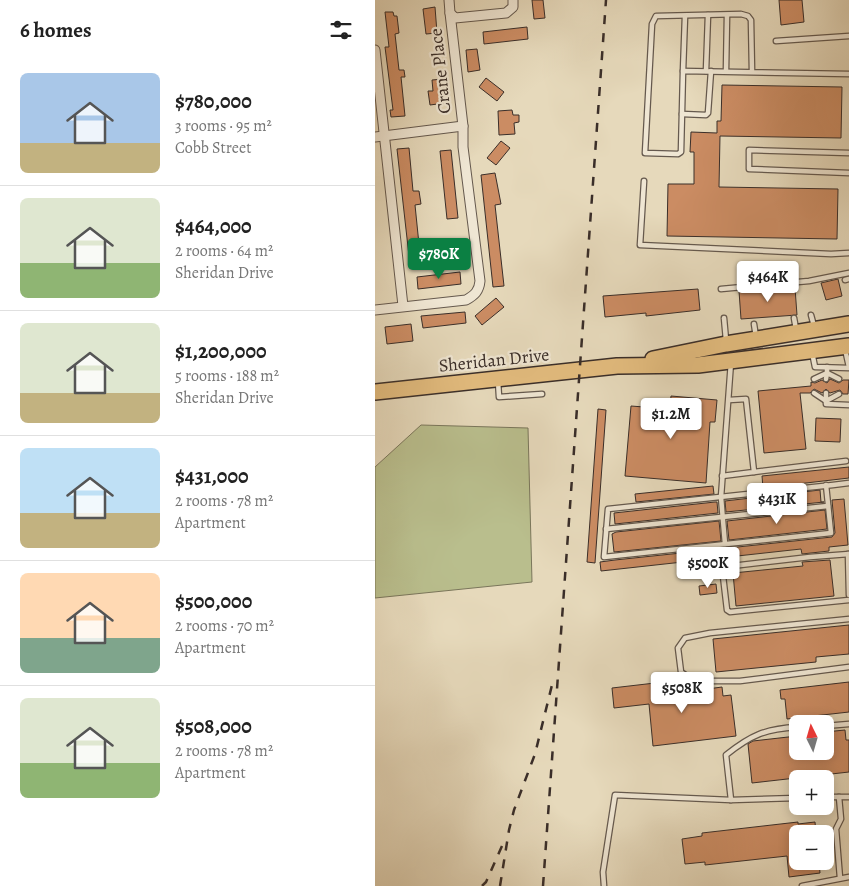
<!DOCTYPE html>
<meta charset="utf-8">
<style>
:root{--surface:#fff;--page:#f6f6f6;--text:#222;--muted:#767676;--line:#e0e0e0;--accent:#0b8043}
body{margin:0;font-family:Alegreya,serif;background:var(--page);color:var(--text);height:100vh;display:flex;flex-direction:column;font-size:19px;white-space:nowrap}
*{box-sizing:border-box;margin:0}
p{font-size:16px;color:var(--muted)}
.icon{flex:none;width:28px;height:28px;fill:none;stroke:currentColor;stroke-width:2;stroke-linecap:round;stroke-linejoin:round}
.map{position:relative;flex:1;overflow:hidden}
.side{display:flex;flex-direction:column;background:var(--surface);width:375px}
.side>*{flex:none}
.needle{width:32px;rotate:355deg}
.controls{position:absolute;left:414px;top:715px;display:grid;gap:10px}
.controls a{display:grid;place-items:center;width:45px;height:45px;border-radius:8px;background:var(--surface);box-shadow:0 2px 12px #0003;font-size:25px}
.price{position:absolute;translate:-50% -42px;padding:0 11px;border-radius:5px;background:#fff;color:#222;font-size:16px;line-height:32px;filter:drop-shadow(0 1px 2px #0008)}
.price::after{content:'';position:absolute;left:50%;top:30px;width:15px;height:11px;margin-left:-8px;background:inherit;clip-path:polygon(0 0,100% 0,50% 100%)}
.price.current{background:var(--accent);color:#fff}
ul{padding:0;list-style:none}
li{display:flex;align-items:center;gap:15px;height:125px;padding:0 20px}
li+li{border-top:1px solid var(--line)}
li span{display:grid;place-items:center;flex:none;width:140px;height:100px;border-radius:8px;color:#555}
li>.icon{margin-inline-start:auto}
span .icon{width:60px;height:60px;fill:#fffc;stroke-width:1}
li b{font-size:21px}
h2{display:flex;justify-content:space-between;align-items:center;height:60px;padding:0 20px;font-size:21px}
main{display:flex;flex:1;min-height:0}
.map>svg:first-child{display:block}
.green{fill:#b9be8d;stroke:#7a765b}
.building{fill:#cb8c63;stroke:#3a2e29}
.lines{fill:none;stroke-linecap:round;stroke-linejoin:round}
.lane-casing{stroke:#65594e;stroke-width:7}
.street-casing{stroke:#65594e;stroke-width:11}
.primary-casing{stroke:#3a2e29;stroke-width:18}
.lane{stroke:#efe6d3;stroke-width:4.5}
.street{stroke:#efe6d3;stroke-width:9}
.primary{stroke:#e3bc7e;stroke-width:15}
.rail{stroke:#3a2e29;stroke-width:2.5;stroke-dasharray:9 9;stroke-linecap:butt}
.labels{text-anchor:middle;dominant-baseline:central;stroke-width:4.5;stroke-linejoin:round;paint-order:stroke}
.street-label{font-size:18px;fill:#3a2e29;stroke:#efe6d3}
</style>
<main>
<section class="side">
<h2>6 homes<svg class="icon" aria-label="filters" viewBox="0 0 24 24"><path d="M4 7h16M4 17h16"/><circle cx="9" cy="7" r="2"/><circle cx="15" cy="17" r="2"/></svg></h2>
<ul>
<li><span style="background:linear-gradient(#a9c7e8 70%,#c2b280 0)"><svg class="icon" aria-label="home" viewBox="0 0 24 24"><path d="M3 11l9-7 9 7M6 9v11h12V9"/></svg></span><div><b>$780,000</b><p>3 rooms · 95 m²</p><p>Cobb Street</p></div></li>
<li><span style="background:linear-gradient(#dfe7d0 65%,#8fb573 0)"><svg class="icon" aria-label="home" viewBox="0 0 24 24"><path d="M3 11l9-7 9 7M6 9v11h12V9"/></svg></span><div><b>$464,000</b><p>2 rooms · 64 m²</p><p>Sheridan Drive</p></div></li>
<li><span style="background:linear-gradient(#dfe7d0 70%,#c2b280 0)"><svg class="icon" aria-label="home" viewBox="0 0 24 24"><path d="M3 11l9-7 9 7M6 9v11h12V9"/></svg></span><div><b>$1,200,000</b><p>5 rooms · 188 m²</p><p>Sheridan Drive</p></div></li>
<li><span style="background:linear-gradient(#bfe0f5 65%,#c2b280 0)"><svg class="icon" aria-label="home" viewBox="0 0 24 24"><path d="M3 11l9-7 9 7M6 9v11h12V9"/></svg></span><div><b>$431,000</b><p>2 rooms · 78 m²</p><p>Apartment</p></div></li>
<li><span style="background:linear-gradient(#ffd9b3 65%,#7fa58c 0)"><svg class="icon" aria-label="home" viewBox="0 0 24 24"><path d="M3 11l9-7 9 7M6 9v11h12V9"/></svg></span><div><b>$500,000</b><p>2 rooms · 70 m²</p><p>Apartment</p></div></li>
<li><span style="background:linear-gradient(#dfe7d0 65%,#8fb573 0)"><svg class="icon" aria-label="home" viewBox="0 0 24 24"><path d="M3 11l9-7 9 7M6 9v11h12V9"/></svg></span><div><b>$508,000</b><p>2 rooms · 78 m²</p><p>Apartment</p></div></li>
</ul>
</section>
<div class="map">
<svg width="474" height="886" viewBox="0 0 474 886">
<rect width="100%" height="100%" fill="#e6d9bb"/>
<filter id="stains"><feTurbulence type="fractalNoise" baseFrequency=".004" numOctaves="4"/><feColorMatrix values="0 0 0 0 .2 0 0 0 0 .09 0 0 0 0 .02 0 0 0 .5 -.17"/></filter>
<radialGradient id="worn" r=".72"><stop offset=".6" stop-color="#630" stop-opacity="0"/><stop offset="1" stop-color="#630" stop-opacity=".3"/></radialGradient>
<polygon class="green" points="46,425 153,428 157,582 0,598 0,467"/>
<g class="building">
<polygon points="157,0 168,0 170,18 159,19"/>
<polygon points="404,0 427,0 429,22 406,25"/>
<polygon points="60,7 62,33 51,34 48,9"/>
<polygon points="10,12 18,12 19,16 22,16 24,33 20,34 24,70 29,70 30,77 26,77 30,116 16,117 15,110 18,110 10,47 14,47"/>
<polygon points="152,27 153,39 109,44 108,32"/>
<polygon points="102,49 105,70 93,72 91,50"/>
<polygon points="111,78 129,92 122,101 104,87"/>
<polygon points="68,79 70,103 55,105 53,91 58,91 57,80"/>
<polygon points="347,85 467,87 466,138 345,136 344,187 463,189 462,239 292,236 293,184 319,184 319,152 315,152 316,132 342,133 342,121 346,121"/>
<polygon points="137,110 138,115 144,115 144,122 139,123 140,134 124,135 123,111"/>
<polygon points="126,141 135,148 121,165 112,158"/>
<polygon points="34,148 38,191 44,191 46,204 40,205 46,264 35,265 22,149"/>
<polygon points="76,150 83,218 72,219 65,151"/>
<polygon points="120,173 126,204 120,205 129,286 118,287 106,175"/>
<polygon points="85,272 86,284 43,289 42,277"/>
<polygon points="463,279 467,296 451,300 446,283"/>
<polygon points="420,288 422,315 366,319 364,291"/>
<polygon points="323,289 325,310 271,316 271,313 230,317 228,296"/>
<polygon points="121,298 129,307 107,325 100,316"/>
<polygon points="90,312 91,323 48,328 46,316"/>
<polygon points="36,324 38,341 12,344 10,327"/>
<polygon points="455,379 464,383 468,380 474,380 473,394 468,394 465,390 455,393 451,389 447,393 439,389 435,393 425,393 431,449 389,453 383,391 436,386 436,382 440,383 447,380 452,383"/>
<polygon points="296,396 342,400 340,422 335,422 331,483 250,476 256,406 295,409"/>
<polygon points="223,409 231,410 220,563 212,562"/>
<polygon points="441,418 466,419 465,442 440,441"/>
<polygon points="474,467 474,478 388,488 387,476"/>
<polygon points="338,486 339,494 261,502 260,494"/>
<polygon points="445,490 446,502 449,502 351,512 350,501"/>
<polygon points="469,499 473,545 454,547 454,551 427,554 426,549 226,571 225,562 240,560 457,537 460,533 457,500"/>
<polygon points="340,502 342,502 343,513 240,524 239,513"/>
<polygon points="450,510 452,529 354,540 352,521"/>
<polygon points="344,521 346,541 239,552 237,534 241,532"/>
<polygon points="455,560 459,596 361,606 358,573 428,566 427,562"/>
<polygon points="341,584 342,593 325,595 324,586"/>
<polygon points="474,625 474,654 441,657 441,662 341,672 338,639"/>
<polygon points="474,682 474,712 412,719 410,699 406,699 405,690"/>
<polygon points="280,683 282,703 297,701 296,694 305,693 306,700 325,698 325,690 347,687 348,696 356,695 361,736 278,746 274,704 239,708 237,688"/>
<polygon points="470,730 471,740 474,740 474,772 377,783 373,744 378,741 422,736 422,751 450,751 450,732"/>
<polygon points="423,822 423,824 440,822 441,834 422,834 422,861 444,861 445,873 414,877 412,856 330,865 330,862 310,864 307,839 327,836 327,833"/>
</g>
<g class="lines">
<defs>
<g id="lane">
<polyline points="401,41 474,36"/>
<polyline points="308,71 310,16"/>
<polyline points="331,71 333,15"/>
<polyline points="351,71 352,15"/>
<polyline points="377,72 376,20 373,16 366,14 281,16 277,24 270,153 303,154 306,152 308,71 474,74"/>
<polyline points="307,114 331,115 333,113 336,71"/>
<polyline points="474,153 374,150 374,169 474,173"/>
<polyline points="269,181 265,245 456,254 474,253"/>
<polyline points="470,280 474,279"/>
<polyline points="346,289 434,281 474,273"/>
<polyline points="436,315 439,326"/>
<polyline points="349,318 351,340"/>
<polyline points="419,318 421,329"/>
<polyline points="379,324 381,337"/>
<polyline points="470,349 474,367"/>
<polyline points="437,352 440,367 474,368"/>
<polyline points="439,379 452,373 452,367"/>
<polyline points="451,379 452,373 464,379"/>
<polyline points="123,381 124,397 167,394"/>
<polyline points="439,393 451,401 464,394"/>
<polyline points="451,393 451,404 474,405"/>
<polyline points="379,472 471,461"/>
<polyline points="347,476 379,472 371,399 354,400"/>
<polyline points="451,485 456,533 229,557 233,509 458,485 474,483"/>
<polyline points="231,529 453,506"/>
<polyline points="350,544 346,497 356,362"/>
<polyline points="473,554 474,595"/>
<polyline points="474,554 435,557 357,566 350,570 348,576 352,610 355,612 474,600"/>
<polyline points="474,619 335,633 310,638 303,648 306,672 319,681 365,681 474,667"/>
<polyline points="450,726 474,724"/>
<polyline points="450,797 474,797"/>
<polyline points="464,797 466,819 461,829 465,878"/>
<path d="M356,800L351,755C376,735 390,729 422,727"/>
<polyline points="229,886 228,872 240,795 356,800 422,798"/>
<polyline points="427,886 474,877"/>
</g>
<g id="street">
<polyline points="74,0 75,13 80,18 131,13 138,7 138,0"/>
<polyline points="0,50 28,306"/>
<polyline points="0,137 88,126"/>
<path d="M0,310L91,300C100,295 104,291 105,281L88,147V126L75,13"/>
</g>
<g id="primary">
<polyline points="278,359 351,344 474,324"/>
<polyline points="0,392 242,366 323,365 474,346"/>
</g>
</defs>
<use href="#lane" class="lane-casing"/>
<use href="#street" class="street-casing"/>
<use href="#primary" class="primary-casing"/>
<use href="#lane" class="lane"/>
<use href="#street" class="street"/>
<use href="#primary" class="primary"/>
<g class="rail">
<polyline points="107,886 111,882 127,846"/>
<polyline points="125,886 134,830 139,810 160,754 177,685"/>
<polyline points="168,886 231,0"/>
</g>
</g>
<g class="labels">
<g class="street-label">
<text transform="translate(65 71) rotate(-96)">Crane Place</text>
<text transform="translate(119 360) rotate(-6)">Sheridan Drive</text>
</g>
</g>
<rect width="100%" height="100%" filter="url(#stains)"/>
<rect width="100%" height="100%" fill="url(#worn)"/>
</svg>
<div class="controls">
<a><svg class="needle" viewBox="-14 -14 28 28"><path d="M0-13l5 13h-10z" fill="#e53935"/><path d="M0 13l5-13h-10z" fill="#767676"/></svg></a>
<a>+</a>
<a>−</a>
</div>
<b class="price current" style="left:64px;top:280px">$780K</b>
<b class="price" style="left:393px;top:303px">$464K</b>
<b class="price" style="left:296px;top:440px">$1.2M</b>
<b class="price" style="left:402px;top:525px">$431K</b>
<b class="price" style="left:333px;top:589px">$500K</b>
<b class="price" style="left:307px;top:714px">$508K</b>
</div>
</main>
